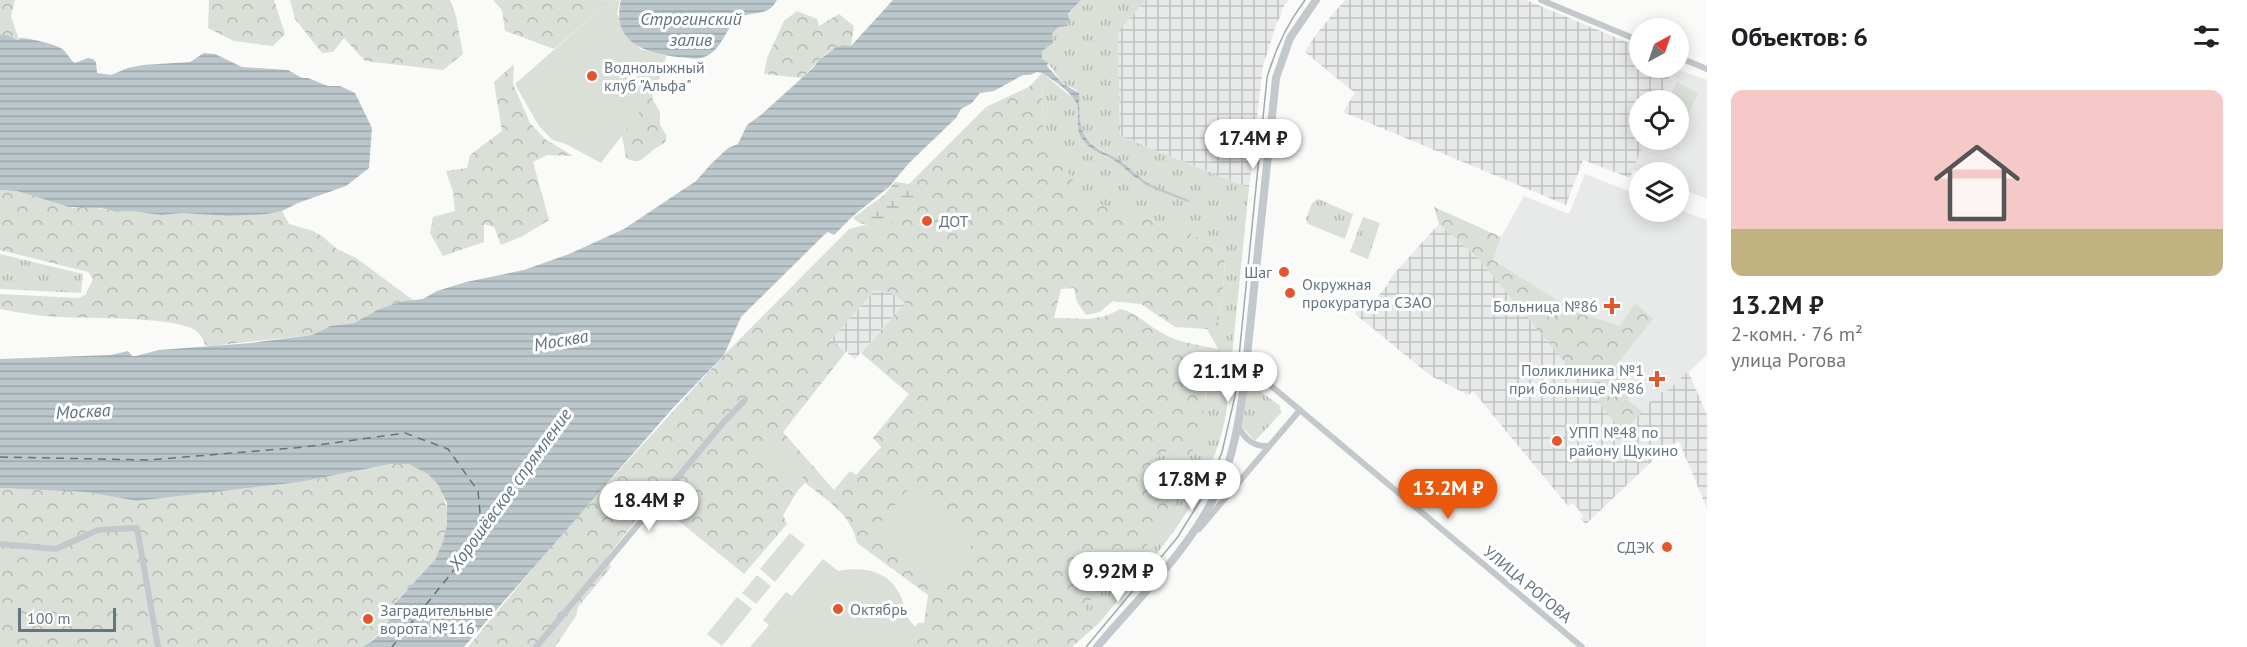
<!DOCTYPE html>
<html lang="ru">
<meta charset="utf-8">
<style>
:root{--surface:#fff;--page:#f2f2f2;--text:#202124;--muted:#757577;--accent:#ea580c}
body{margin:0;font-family:"PT Sans",sans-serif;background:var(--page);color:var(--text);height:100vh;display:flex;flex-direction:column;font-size:22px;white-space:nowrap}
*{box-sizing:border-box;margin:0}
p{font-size:20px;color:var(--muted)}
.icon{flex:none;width:33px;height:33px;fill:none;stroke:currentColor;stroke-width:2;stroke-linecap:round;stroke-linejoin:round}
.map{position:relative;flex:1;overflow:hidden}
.sheet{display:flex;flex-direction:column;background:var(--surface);width:540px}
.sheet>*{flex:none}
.needle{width:39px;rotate:40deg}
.controls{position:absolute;left:1629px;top:18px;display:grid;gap:12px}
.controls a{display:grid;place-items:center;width:60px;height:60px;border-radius:50%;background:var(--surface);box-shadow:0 3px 15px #0003;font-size:30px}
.scale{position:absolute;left:18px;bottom:15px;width:98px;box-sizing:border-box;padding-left:6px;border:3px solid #657683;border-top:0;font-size:16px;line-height:21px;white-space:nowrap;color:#657683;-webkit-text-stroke:4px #fff;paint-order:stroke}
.price{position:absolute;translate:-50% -51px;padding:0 14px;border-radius:21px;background:#fff;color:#222;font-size:20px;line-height:39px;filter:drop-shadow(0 2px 3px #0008)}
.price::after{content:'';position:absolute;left:50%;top:36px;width:18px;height:14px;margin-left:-9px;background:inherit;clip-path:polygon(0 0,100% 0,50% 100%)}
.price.on{background:var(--accent);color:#fff}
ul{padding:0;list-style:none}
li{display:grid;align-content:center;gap:12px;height:318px;padding:0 24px}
li span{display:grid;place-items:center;height:186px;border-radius:12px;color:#555}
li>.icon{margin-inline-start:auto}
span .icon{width:108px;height:108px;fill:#fffc;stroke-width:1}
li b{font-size:26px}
h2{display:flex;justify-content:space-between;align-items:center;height:72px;padding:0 24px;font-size:26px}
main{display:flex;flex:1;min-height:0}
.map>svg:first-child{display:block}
.built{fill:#e8e9e9}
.industrial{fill:url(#industrial-grid)}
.grass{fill:url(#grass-tufts)}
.forest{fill:url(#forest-crowns);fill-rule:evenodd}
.wetland{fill:url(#wetland-marsh)}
.garden{fill:#dadfd7}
.water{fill:url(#water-rules)}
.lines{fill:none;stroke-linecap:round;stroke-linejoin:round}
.stream{stroke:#bbc7cb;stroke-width:2}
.ferry{stroke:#60757c;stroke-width:1.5;stroke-dasharray:8 6;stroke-linecap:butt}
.minor{stroke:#c3c8cc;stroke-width:6}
.tertiary{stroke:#c3c8cc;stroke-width:8}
.tram{stroke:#a2aab0;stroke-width:1.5}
.poi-dot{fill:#e4572e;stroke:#fff;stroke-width:2}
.labels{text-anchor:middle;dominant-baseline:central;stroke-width:6;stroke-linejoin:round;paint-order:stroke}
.poi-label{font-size:16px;fill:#657683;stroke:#fff;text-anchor:start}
.street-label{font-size:16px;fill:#657683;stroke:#fff}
.water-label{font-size:18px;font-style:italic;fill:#60757c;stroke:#fff}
</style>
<main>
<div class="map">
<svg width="1707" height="647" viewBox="0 0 1707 647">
<defs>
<pattern id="industrial-grid" width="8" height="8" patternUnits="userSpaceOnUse" patternTransform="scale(1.5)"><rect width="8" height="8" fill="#e8e9e9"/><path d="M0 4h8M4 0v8" fill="none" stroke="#c0c1c2"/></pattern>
<pattern id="grass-tufts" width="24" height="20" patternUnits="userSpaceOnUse" patternTransform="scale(1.5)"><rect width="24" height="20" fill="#dadfd7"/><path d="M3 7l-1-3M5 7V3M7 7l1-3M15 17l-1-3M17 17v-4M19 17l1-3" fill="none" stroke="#b4b9b4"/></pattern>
<pattern id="forest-crowns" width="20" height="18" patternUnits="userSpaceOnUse" patternTransform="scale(1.5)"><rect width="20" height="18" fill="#dadfd7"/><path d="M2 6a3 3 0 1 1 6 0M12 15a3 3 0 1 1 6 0" fill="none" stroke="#b4b9b4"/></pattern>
<pattern id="wetland-marsh" width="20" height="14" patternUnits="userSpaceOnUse" patternTransform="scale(1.5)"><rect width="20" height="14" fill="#dadfd7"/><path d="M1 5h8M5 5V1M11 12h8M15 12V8" fill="none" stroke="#b4b9b4"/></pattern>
<pattern id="water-rules" width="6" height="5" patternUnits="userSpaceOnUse" patternTransform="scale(1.5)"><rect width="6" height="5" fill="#bbc7cb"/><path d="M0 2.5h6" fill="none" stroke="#9ca6aa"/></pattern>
</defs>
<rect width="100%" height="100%" fill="#fafaf8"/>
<g class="built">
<polygon points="1673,68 1707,80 1707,199 1679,188 1678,172 1640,173 1633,170 1645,140 1678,140 1678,100 1660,100"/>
<polygon points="1585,174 1639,195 1640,212 1678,212 1679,210 1707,220 1707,355 1670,389 1657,394 1624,433 1477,257 1501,237 1524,196 1569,214"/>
</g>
<g class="industrial">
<polygon points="1146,0 1289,0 1283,7 1280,17 1277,22 1263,66 1249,188 1120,136 1118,31"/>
<polygon points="1345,0 1526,0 1639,47 1640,68 1673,68 1660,100 1640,100 1640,140 1645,140 1630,178 1583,160 1566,205 1343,112 1355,93 1305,52 1317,33"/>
<polygon points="1439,224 1477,257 1624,432 1657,394 1670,389 1688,371 1707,415 1707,508 1679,442 1668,446 1586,524 1580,519 1583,516 1578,509 1572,503 1568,506 1473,391 1468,395 1431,376 1355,314 1361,306 1366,310 1386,287 1392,276"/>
<polygon points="874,291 890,292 905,303 855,359 831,340"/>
</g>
<g class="grass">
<path d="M1081,0H1146L1118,31L1120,136L1249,188L1226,415C1207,505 1156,554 1100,622L1083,607L1115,573L1137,557L1163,471L1154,458L1173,448L1198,430L1206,395L1205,372L1214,362L1218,349L1207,329L1219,321C1220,309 1227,264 1224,256C1219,237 1106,206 1083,200L1043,126L1042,73L1074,99L1078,109L1077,127L1083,140L1090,148L1118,163L1139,181L1140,179C1134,174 1130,168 1123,163C1109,151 1087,148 1081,128C1077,116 1081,103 1077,90L1063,84L1051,67L1042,59V51L1048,46L1052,34Z"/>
<polygon points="1318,199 1353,214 1345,239 1308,224 1306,219 1312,203"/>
<polygon points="1363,217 1380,223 1368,259 1350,252"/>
<polygon points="0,254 83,274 81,293 0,289"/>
<polygon points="1252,387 1257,389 1280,406 1281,413 1255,441 1241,426 1247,388"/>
</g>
<g class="forest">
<polygon points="0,0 15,0 11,16 19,40 8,35 0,35"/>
<polygon points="209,0 274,0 285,34 273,46 234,41 208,28"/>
<polygon points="290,0 450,0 456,16 463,54 443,70 365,61 344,38 333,52 322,53 295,19"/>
<polygon points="493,0 620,0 605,5 554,49 505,31 502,10"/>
<path d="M797,11L817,19L819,26L839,14L854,26L851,46C829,43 816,65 802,78L764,74L767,58L784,21Z"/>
<polygon points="514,64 513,84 530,123 545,139 573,156 547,155 533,162 549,220 523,236 501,245 494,227 484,224 484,242 443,256 430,233 433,217 455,211 453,192 446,171 467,168 470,155 502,131 494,82"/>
<path d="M1042,73L1043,126L1083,199C1106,206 1220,237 1224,256C1227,265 1220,309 1219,321L1207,329L1175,327L1141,304L1113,301L1100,312L1086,315L1077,302L1074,288L1061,289L1054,318C1082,317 1094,324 1120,309C1137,313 1147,325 1162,333C1179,343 1199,345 1218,349L1214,362L1205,372C1207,402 1202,437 1186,463L1175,461L1173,448L1155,458L1163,471L1179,472L1182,486L1176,502L1160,528L1137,558L1115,573L1084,607L1100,622L1072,647H898L918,623H924L928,595L857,543C851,514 827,500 805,483L798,490L783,515L787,524L744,574L653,500L609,554L607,558L611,567L578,607L576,616L555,647H468L559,537L724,355L849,229L869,224L986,107L1029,87ZM874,291L890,292L905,303L861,353L909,394L873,438L881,447L856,475L850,471L834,490L783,432L846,352L831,340Z"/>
<path d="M650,87L653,100L660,112V125L667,136L665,142C661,146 656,147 652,151C642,159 639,165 626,158L622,136L612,127Z"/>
<path d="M0,190L17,191L73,208L85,206L121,212L130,211L161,215L182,213L228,216L282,211L289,224L313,231L322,236L337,249L356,258L413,300L379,309L354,323L330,326L312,335L211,346L205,345C203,339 201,334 195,330C171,316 91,319 60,317C40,316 20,313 0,309V294L79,298L86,294L93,279L88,272L0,250Z"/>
<polygon points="1434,207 1501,237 1493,260 1576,312 1620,326 1635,303 1653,319 1616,365 1628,385 1628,401 1642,411 1624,433 1477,257 1439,224"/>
<path d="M402,462C449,470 459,526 434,561C423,576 408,587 396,601C392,606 394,613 391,618C385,628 375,638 366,645L361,647H0V488L86,492L137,501L300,482Z"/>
</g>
<polygon class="wetland" points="895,182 916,185 924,200 884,229 859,223 853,218 884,195"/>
<g class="garden">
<path d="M620,0L617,14L640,49L666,56C664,87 620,137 601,163L566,144L553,140L539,126L515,84L605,5Z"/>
<polygon points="1677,82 1698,93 1680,131 1679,130 1678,100 1668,100"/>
<polygon points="771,437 810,468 795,486 757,456"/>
<polygon points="908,489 974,542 940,585 873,532"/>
<polygon points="790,533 805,545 775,582 760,569"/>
<path d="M823,559L838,571C864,566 890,571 901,597C909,614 902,615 918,629L903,647H750L769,625L763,620L786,592L792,596Z"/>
<polygon points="757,575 771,586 756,604 742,593"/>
<polygon points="737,597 752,609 722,646 707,634"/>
</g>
<g class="water">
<path d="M621,0H777C775,3 772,8 768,10C758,15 742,12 734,22C723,35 719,54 701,58C694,60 685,57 678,57C643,53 611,41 621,0Z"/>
<path d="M893,0H1081L1068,14L1069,21L1067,26L1058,27L1052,34L1053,43L1042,51V59L1048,63L1047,66L1063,84L1079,93C1080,119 1076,137 1102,151C1109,155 1117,157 1123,163C1133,170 1138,178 1150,184L1148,185C1136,180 1128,171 1118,163C1106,154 1092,153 1083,140C1075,129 1078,121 1078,109C1076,94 1053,80 1042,73L1037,72L1030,75H1023L994,91L980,93L972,103L961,109L956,118L909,163L889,187L853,216L834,235L828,232L824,235L741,317L724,355L672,409L464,647H361C376,642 394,620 394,604L435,560L443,542L447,525V503L438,485L428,474L409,464H391L300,482L137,501L86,492L0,488V359L111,355L128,351L132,356H136L159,350L251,343L312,335L330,326L354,323L379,309L404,301L423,299L437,291L466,282L524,270L569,254L624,229L696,181L711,164L728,148L738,144L747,125L762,114L813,68L819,60L835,48L843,45L851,46Z"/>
<path d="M0,35H8L18,40L20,38C28,38 56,44 62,49C68,53 69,59 75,63L88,58L93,59L96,62L97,73L111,75L128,68L143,65L190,62L204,53L215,54L242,67L288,70L302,78H308L328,86H340L355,93L372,128L369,168L346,186L298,203L282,211L267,214L228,216L182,213L161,215L130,211L117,212L101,208L69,207L17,191L0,190Z"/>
</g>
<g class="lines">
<polyline class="stream" points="1146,184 1188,201"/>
<polyline class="ferry" points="0,457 149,460 304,447 405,433 448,449 478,491 482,535 392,647"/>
<g class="minor">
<polyline points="1541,0 1640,41"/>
<polyline points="1678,57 1707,69"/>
<polyline points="1246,360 1263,379 1582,647"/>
<polyline points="1244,385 1253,379 1263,379"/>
<path d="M1238,426C1244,438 1254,447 1268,446"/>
<polyline points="1199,529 1300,410"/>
<polyline points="0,544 56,549 98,530 137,528 158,647"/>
<polyline points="536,647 723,423 744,401"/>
</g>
<path class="tertiary" d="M1097,647C1140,596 1191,549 1219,487C1234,455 1239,420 1244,385L1276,78L1290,38L1316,0"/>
<path class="tram" d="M1086,647L1177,538L1207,490L1222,452L1235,396L1267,78C1275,49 1287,24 1305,0"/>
</g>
<g class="poi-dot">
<circle cx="592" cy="76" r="6"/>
<circle cx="927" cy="221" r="6"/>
<circle cx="1284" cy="272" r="6"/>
<circle cx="1290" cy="293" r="6"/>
<path d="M1609 297h6v6h6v6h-6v6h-6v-6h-6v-6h6z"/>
<path d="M1654 370h6v6h6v6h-6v6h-6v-6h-6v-6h6z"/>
<circle cx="1557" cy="441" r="6"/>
<circle cx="1667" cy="547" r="6"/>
<circle cx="838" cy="609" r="6"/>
<circle cx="368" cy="619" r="6"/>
</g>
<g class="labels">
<g class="poi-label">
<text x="604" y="67">Воднолыжный<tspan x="604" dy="18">клуб "Альфа"</tspan></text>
<text x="939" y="221">ДОТ</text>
<text x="1272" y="272" text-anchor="end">Шаг</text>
<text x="1302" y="284">Окружная<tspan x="1302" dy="18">прокуратура СЗАО</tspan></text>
<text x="1598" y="306" text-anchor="end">Больница №86</text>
<text x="1644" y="370" text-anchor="end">Поликлиника №1<tspan x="1644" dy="18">при больнице №86</tspan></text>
<text x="1569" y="432">УПП №48 по<tspan x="1569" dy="18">району Щукино</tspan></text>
<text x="1655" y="547" text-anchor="end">СДЭК</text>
<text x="850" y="609">Октябрь</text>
<text x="380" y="610">Заградительные<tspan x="380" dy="18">ворота №116</tspan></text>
</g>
<g class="street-label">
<text transform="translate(1528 584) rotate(40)">УЛИЦА РОГОВА</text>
</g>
<g class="water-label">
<text x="691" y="18">Строгинский<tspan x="691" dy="21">залив</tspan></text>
<text transform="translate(561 340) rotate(-10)">Москва</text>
<text transform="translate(83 411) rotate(-3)">Москва</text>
<text transform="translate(510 489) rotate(-54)">Хорошёвское спрямление</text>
</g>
</g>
</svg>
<div class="controls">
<a><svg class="needle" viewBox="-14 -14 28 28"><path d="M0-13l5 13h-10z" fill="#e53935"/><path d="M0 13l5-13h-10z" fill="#757577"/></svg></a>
<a><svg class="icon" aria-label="locate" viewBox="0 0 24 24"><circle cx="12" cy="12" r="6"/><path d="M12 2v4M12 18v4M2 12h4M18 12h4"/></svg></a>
<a><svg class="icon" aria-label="layers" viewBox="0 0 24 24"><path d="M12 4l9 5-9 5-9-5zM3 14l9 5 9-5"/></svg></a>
</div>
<div class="scale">100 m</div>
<b class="price" style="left:1253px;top:170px">17.4M ₽</b>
<b class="price" style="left:1228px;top:403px">21.1M ₽</b>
<b class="price" style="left:1192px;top:511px">17.8M ₽</b>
<b class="price on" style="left:1448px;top:520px">13.2M ₽</b>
<b class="price" style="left:649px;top:532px">18.4M ₽</b>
<b class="price" style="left:1118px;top:603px">9.92M ₽</b>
</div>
<section class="sheet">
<h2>Объектов: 6<svg class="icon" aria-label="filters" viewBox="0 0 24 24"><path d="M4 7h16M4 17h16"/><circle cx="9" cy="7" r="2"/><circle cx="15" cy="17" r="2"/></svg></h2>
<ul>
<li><span style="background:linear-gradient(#f6c9c9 75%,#c2b280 0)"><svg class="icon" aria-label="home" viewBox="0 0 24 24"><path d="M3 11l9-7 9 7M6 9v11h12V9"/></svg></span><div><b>13.2M ₽</b><p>2-комн. · 76 m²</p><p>улица Рогова</p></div></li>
</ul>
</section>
</main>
